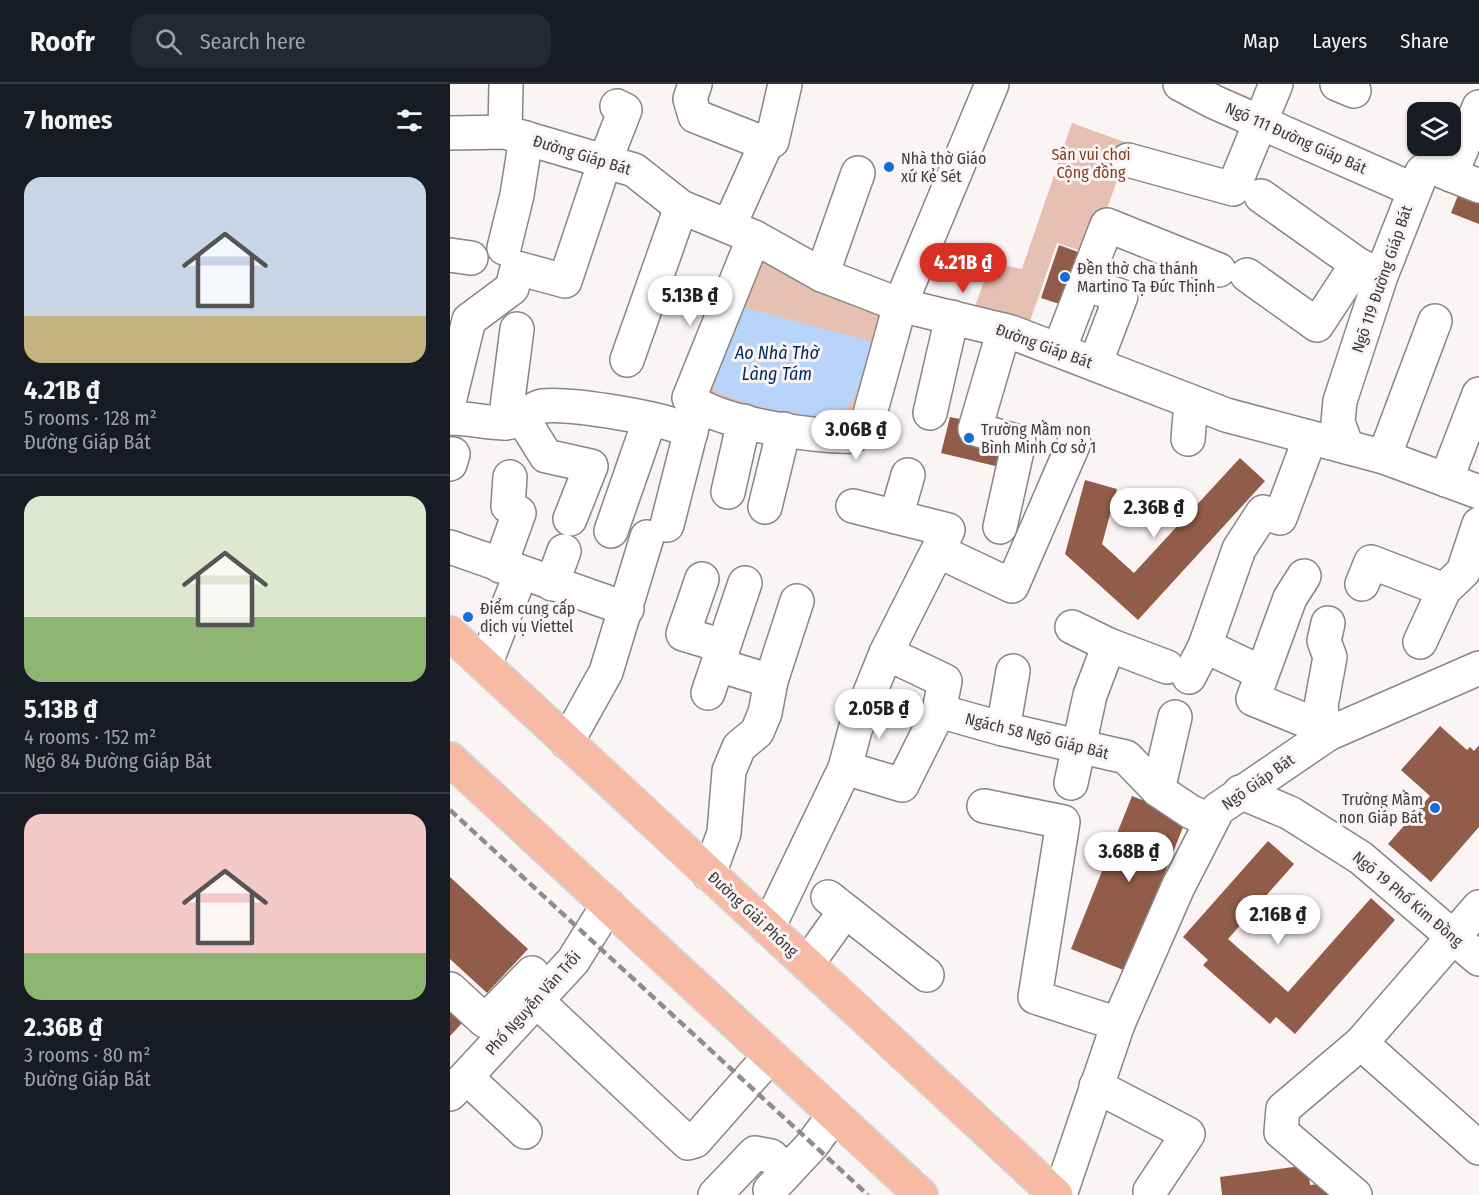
<!DOCTYPE html>
<meta charset="utf-8">
<style>
:root{--surface:#171b24;--page:#242831;--text:#f1f3f6;--muted:#9ea1a6;--line:#363941;--accent:#d93025}
body{margin:0;font-family:"Fira Sans Condensed",sans-serif;background:var(--page);color:var(--text);height:100vh;display:flex;flex-direction:column;font-size:22px;white-space:nowrap}
*{box-sizing:border-box;margin:0}
p{font-size:20px;color:var(--muted)}
.icon{flex:none;width:33px;height:33px;fill:none;stroke:currentColor;stroke-width:2;stroke-linecap:round;stroke-linejoin:round}
.map{position:relative;flex:1;overflow:hidden}
.drawer{display:flex;flex-direction:column;background:var(--surface);width:450px}
.drawer>*{flex:none}
.tools{position:absolute;left:957px;top:18px;display:grid;gap:12px}
.tools a{display:grid;place-items:center;width:54px;height:54px;border-radius:12px;background:var(--surface);box-shadow:0 2px 4px #0004;font-size:30px}
.price{position:absolute;translate:-50% -51px;padding:0 14px;border-radius:21px;background:#fff;color:#222;font-size:20px;line-height:39px;filter:drop-shadow(0 2px 3px #0008)}
.price::after{content:'';position:absolute;left:50%;top:36px;width:18px;height:14px;margin-left:-9px;background:inherit;clip-path:polygon(0 0,100% 0,50% 100%)}
.price.selected{background:var(--accent);color:#fff}
ul{padding:0;list-style:none}
li{display:grid;align-content:center;gap:12px;height:318px;padding:0 24px}
li+li{border-top:2px solid var(--line)}
li span{display:grid;place-items:center;height:186px;border-radius:18px;color:#555}
li>.icon{margin-inline-start:auto}
span .icon{width:108px;height:108px;fill:#fffc;stroke-width:1}
li b{font-size:26px}
h2{display:flex;justify-content:space-between;align-items:center;height:72px;padding:0 24px;font-size:26px}
header{display:flex;align-items:center;gap:36px;box-sizing:border-box;height:84px;padding:0 30px;background:var(--surface);border-bottom:2px solid var(--line)}
header strong{font-size:28px}
nav{display:flex;gap:33px;margin-inline-start:auto;font-size:21px}
.search{width:420px;height:54px;background:var(--page);display:flex;align-items:center;gap:15px;box-sizing:border-box;padding:0 21px;border-radius:18px;color:var(--muted);font-size:22px}
main{display:flex;flex:1;min-height:0}
.map>svg:first-child{display:block}
.green{fill:#e6c0b3}
.water{fill:#b9d4fa}
.building{fill:#915c49}
.lines{fill:none;stroke-linecap:round;stroke-linejoin:round}
.minor-casing{stroke:#898583;stroke-width:36}
.major-casing{stroke:#d4d4d4;stroke-width:36}
.minor{stroke:#fff;stroke-width:33}
.major{stroke:#f7bba5;stroke-width:33}
.rail{stroke:#8f8c8c;stroke-width:4.5;stroke-dasharray:9 4.5;stroke-linecap:butt}
.poi-dot{fill:#126dd6;stroke:#faf5f4;stroke-width:2}
.labels{text-anchor:middle;dominant-baseline:central;stroke-width:6;stroke-linejoin:round;paint-order:stroke}
.street-label{font-size:16px;fill:#3d3b3b;stroke:#faf5f4}
.park-label{font-size:16px;fill:#833c21;stroke:#faf5f4}
.poi-label{font-size:16px;fill:#3d3b3b;stroke:#faf5f4;text-anchor:start}
.water-label{font-size:18px;font-style:italic;fill:#00285d;stroke:#faf5f4}
</style>
<header>
<strong>Roofr</strong>
<div class="search"><svg class="icon" aria-label="search" viewBox="0 0 24 24"><circle cx="10" cy="10" r="6"/><path d="M15 15l6 6"/></svg>Search here</div>
<nav><a>Map</a><a>Layers</a><a>Share</a></nav>
</header>
<main>
<section class="drawer">
<h2>7 homes<svg class="icon" aria-label="filters" viewBox="0 0 24 24"><path d="M4 7h16M4 17h16"/><circle cx="9" cy="7" r="2"/><circle cx="15" cy="17" r="2"/></svg></h2>
<ul>
<li><span style="background:linear-gradient(#c9d6e8 75%,#c2b280 0)"><svg class="icon" aria-label="home" viewBox="0 0 24 24"><path d="M3 11l9-7 9 7M6 9v11h12V9"/></svg></span><div><b>4.21B ₫</b><p>5 rooms · 128 m²</p><p>Đường Giáp Bát</p></div></li>
<li><span style="background:linear-gradient(#dfe7d0 65%,#8fb573 0)"><svg class="icon" aria-label="home" viewBox="0 0 24 24"><path d="M3 11l9-7 9 7M6 9v11h12V9"/></svg></span><div><b>5.13B ₫</b><p>4 rooms · 152 m²</p><p>Ngõ 84 Đường Giáp Bát</p></div></li>
<li><span style="background:linear-gradient(#f6c9c9 75%,#8fb573 0)"><svg class="icon" aria-label="home" viewBox="0 0 24 24"><path d="M3 11l9-7 9 7M6 9v11h12V9"/></svg></span><div><b>2.36B ₫</b><p>3 rooms · 80 m²</p><p>Đường Giáp Bát</p></div></li>
</ul>
</section>
<div class="map">
<svg width="1029" height="1111" viewBox="0 0 1029 1111">
<rect width="100%" height="100%" fill="#faf5f4"/>
<g class="green">
<polygon points="622,39 680,60 641,170 607,159 577,246 521,233 541,179 572,185"/>
<polygon points="306,175 320,178 441,226 397,346 251,321"/>
</g>
<path class="water" d="M293,223L423,258C417,278 408,318 391,329C371,341 289,319 269,309L263,304Z"/>
<g class="building">
<polygon points="1012,101 1029,108 1029,140 1001,129"/>
<polygon points="609,161 639,172 622,224 591,214"/>
<polygon points="500,333 524,338 565,359 558,385 491,369"/>
<polygon points="790,374 815,397 688,536 615,470 635,396 667,405 652,460 684,489"/>
<polygon points="990,642 1017,666 1020,663 1024,667 1029,661 1029,743 981,798 938,760 980,712 951,686"/>
<polygon points="682,712 737,733 676,887 621,865"/>
<polygon points="818,757 844,780 778,855 838,908 921,814 945,836 845,950 826,933 820,940 753,881 758,876 733,853"/>
<polygon points="0,793 78,865 37,909 0,875"/>
<polygon points="0,924 14,937 0,952"/>
<polygon points="858,1081 860,1101 877,1099 878,1111 772,1111 770,1093"/>
</g>
<g class="lines">
<defs>
<g id="minor">
<polyline points="245,0 240,15 245,32 316,60"/>
<polyline points="730,0 764,18 964,106"/>
<polyline points="887,0 904,7"/>
<polyline points="55,48 56,0"/>
<polyline points="0,49 55,48 184,86 231,123 304,153 372,191 450,221 561,248 776,331 934,373 1029,408"/>
<polyline points="678,76 783,105 826,0"/>
<polyline points="1001,91 1029,23"/>
<polyline points="811,112 907,180 927,190"/>
<polyline points="279,142 316,60 322,57 335,0"/>
<path d="M304,153L239,314C263,339 368,354 403,352L418,337L450,221L542,0"/>
<polyline points="54,164 67,111 76,54"/>
<polyline points="0,171 21,174"/>
<polyline points="372,191 408,89"/>
<polyline points="797,191 867,241 907,180"/>
<polyline points="634,200 671,212 645,280"/>
<polyline points="609,266 657,141 769,186"/>
<polyline points="177,276 231,123"/>
<polyline points="0,314 19,236 62,204 67,184 115,197 155,77 175,26 167,22"/>
<polyline points="480,329 502,233"/>
<path d="M0,334C18,334 37,339 55,339C74,338 80,324 92,322C120,319 217,334 241,348"/>
<polyline points="73,335 96,372 141,382 120,435"/>
<polyline points="55,339 67,245"/>
<polyline points="738,355 741,318"/>
<polyline points="897,363 888,338 890,317 931,192 972,88 977,84 984,84 1029,102"/>
<polyline points="934,373 985,237"/>
<polyline points="0,380 3,370"/>
<polyline points="996,396 1029,310"/>
<polyline points="278,408 294,337"/>
<polyline points="315,423 334,345"/>
<polyline points="446,433 458,391"/>
<polyline points="217,441 246,327"/>
<polyline points="550,443 569,358 525,345 554,246"/>
<polyline points="161,447 200,335"/>
<polyline points="0,463 177,525"/>
<polyline points="488,467 562,502 624,359"/>
<polyline points="50,482 69,429 58,422 60,393"/>
<polyline points="854,492 840,514 803,615 874,644"/>
<polyline points="252,495 233,550 273,562"/>
<polyline points="102,500 114,467"/>
<polyline points="912,500 921,478 994,506"/>
<polyline points="622,543 659,561 717,583"/>
<polyline points="970,558 994,506 1013,488 1029,440"/>
<polyline points="755,562 812,589"/>
<polyline points="35,581 71,489"/>
<polyline points="268,581 321,597"/>
<polyline points="739,593 755,562 789,465 813,428 830,434 860,354"/>
<polyline points="258,609 295,499"/>
<polyline points="489,627 553,645 676,673 708,706 741,728 760,736"/>
<polyline points="553,645 563,587"/>
<polyline points="878,650 874,644 871,622 880,573 874,557 878,539"/>
<polyline points="117,658 156,588 197,453"/>
<polyline points="395,684 452,701 489,627 495,597 436,569"/>
<polyline points="621,699 640,611 659,561"/>
<polyline points="708,706 725,633"/>
<polyline points="790,708 840,729 911,774 1029,875"/>
<polyline points="534,722 613,738 585,913 668,940"/>
<polyline points="259,790 274,749 279,687 289,663 307,648 315,629 321,597 347,517"/>
<polyline points="378,813 477,891"/>
<polyline points="318,844 395,684 405,646 436,569 498,446 403,422"/>
<polyline points="357,880 395,827"/>
<polyline points="0,905 35,937 82,889"/>
<polyline points="87,917 238,1059 245,1057 320,972"/>
<polyline points="911,959 1029,1064"/>
<polyline points="16,993 75,1048"/>
<polyline points="646,1002 738,1050 700,1107"/>
<polyline points="0,1010 123,877 158,821"/>
<polyline points="320,1106 362,1061 384,1031"/>
<polyline points="265,1111 305,1069 321,1072 337,1087"/>
<polyline points="610,1111 668,940 728,803 768,725 878,650 1029,584"/>
<polyline points="905,1111 831,1048 833,1025 911,959 1029,823"/>
</g>
<g id="major">
<polyline points="0,549 606,1111"/>
<polyline points="0,675 471,1111"/>
</g>
</defs>
<use href="#minor" class="minor-casing"/>
<use href="#major" class="major-casing"/>
<use href="#minor" class="minor"/>
<use href="#major" class="major"/>
<polyline class="rail" points="0,726 418,1111"/>
</g>
<g class="poi-dot">
<circle cx="439" cy="83" r="6"/>
<circle cx="615" cy="193" r="6"/>
<circle cx="519" cy="354" r="6"/>
<circle cx="18" cy="533" r="6"/>
<circle cx="985" cy="724" r="6"/>
</g>
<g class="labels">
<g class="street-label">
<text transform="translate(846 54) rotate(24)">Ngõ 111 Đường Giáp Bát</text>
<text transform="translate(132 71) rotate(17)">Đường Giáp Bát</text>
<text transform="translate(932 195) rotate(-71)">Ngõ 119 Đường Giáp Bát</text>
<text transform="translate(594 262) rotate(20)">Đường Giáp Bát</text>
<text transform="translate(587 652) rotate(14)">Ngách 58 Ngõ Giáp Bát</text>
<text transform="translate(808 698) rotate(-35)">Ngõ Giáp Bát</text>
<text transform="translate(958 815) rotate(40)">Ngõ 19 Phố Kim Đồng</text>
<text transform="translate(303 830) rotate(43)">Đường Giải Phóng</text>
<text transform="translate(83 919) rotate(-48)">Phố Nguyễn Văn Trỗi</text>
</g>
<g class="park-label">
<text x="641" y="70">Sân vui chơi<tspan x="641" dy="18">Cộng đồng</tspan></text>
</g>
<g class="poi-label">
<text x="451" y="74">Nhà thờ Giáo<tspan x="451" dy="18">xứ Kẻ Sét</tspan></text>
<text x="627" y="184">Đền thờ cha thánh<tspan x="627" dy="18">Martino Tạ Đức Thịnh</tspan></text>
<text x="531" y="345">Trường Mầm non<tspan x="531" dy="18">Bình Minh Cơ sở 1</tspan></text>
<text x="30" y="524">Điểm cung cấp<tspan x="30" dy="18">dịch vụ Viettel</tspan></text>
<text x="973" y="715" text-anchor="end">Trường Mầm<tspan x="973" dy="18">non Giáp Bát</tspan></text>
</g>
<g class="water-label">
<text x="327" y="269">Ao Nhà Thờ<tspan x="327" dy="21">Làng Tám</tspan></text>
</g>
</g>
</svg>
<div class="tools">
<a><svg class="icon" aria-label="layers" viewBox="0 0 24 24"><path d="M12 4l9 5-9 5-9-5zM3 14l9 5 9-5"/></svg></a>
</div>
<b class="price selected" style="left:513px;top:210px">4.21B ₫</b>
<b class="price" style="left:240px;top:243px">5.13B ₫</b>
<b class="price" style="left:406px;top:377px">3.06B ₫</b>
<b class="price" style="left:704px;top:455px">2.36B ₫</b>
<b class="price" style="left:429px;top:656px">2.05B ₫</b>
<b class="price" style="left:679px;top:799px">3.68B ₫</b>
<b class="price" style="left:828px;top:862px">2.16B ₫</b>
</div>
</main>
